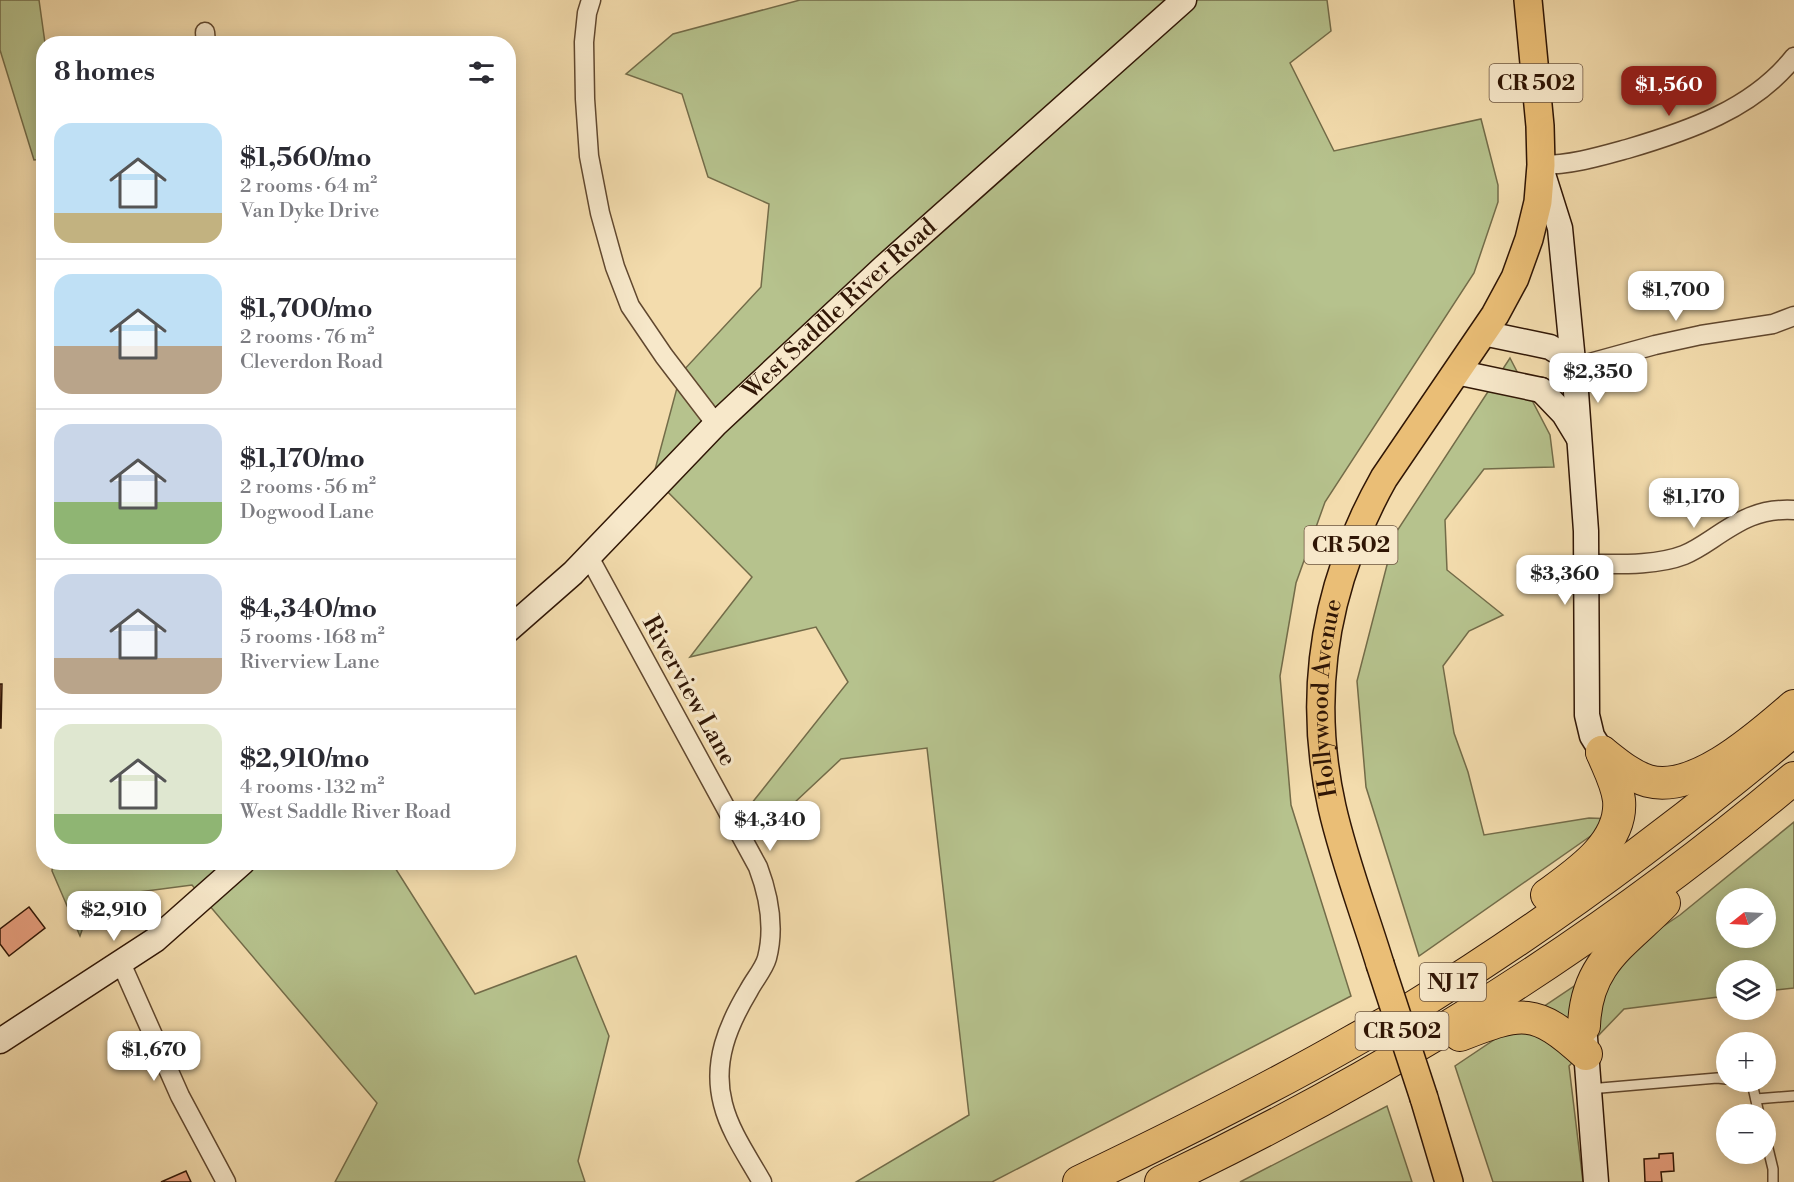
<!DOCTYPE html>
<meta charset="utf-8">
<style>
:root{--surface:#fff;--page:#f7f7f7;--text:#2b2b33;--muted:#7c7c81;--line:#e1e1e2;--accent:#8f2418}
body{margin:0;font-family:"Libre Bodoni",serif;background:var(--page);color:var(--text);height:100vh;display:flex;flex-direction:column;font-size:22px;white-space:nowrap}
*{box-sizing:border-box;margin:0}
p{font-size:20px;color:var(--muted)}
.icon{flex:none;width:33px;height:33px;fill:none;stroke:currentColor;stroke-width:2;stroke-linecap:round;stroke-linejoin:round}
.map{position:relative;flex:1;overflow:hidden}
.drawer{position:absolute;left:36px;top:36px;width:480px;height:834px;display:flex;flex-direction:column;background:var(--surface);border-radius:24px;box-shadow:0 3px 15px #0003}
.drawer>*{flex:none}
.needle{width:39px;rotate:252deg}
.controls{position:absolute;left:1716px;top:888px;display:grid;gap:12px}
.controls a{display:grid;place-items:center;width:60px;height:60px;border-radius:50%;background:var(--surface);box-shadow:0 3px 15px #0003;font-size:30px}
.price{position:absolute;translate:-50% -51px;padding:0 14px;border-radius:12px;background:#fff;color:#222;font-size:20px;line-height:39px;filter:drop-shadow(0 2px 3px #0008)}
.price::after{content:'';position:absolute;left:50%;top:36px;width:18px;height:14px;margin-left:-9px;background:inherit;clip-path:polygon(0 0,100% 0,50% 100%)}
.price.active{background:var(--accent);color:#fff}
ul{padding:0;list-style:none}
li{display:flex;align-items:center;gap:18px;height:150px;padding:0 18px}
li+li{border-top:2px solid var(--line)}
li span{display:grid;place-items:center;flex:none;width:168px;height:120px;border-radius:18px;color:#555}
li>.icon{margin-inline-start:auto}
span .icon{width:72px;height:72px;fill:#fffc;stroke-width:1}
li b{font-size:26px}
h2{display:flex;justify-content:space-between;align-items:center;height:72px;padding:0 18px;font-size:26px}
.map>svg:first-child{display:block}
.green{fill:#b6c28d;stroke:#736c49;stroke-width:1.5;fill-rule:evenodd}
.building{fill:#e69e7d;stroke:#301605;stroke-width:1.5}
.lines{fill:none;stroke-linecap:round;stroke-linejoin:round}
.lane-casing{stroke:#61482f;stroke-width:12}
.street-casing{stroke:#61482f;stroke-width:21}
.secondary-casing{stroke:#301605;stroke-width:27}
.primary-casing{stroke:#301605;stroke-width:30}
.highway-casing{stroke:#301605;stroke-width:34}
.lane{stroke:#f7e8ca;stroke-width:9}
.street{stroke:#f7e8ca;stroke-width:18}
.secondary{stroke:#f7e8ca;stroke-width:24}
.primary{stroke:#eabe76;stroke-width:27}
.highway{stroke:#eabe76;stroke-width:32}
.primary-bridge-casing{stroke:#301605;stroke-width:30;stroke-linecap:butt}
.primary-bridge{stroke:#eabe76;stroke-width:27}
.labels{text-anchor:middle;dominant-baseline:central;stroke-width:6;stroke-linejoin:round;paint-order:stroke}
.shield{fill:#f7e8ca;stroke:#6c5540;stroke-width:1.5}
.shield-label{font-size:22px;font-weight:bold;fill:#301605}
.street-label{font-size:24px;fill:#301605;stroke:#f7e8ca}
</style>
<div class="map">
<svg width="1794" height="1182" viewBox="0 0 1794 1182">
<rect width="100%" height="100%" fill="#f3dcad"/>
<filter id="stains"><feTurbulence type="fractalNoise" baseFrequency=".00333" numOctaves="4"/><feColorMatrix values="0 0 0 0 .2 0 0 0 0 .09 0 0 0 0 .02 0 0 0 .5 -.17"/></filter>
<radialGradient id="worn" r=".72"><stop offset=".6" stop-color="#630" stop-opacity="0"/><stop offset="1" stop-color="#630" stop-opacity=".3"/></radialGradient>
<g class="green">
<polygon points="0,0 39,0 45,43 44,44 43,159 34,160 0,50"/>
<polygon points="800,0 1327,0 1331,31 1290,63 1334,151 1481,119 1498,185 1498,202 1474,273 1325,502 1296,583 1280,676 1291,805 1351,996 992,1182 856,1182 969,1115 927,748 841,759 762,833 732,828 848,682 816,627 690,657 752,577 653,477 681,373 761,287 769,204 708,177 682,94 626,74 673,34"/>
<polygon points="1510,358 1550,435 1554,467 1484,469 1445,520 1447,570 1503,615 1469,631 1443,666 1454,733 1468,772 1484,835 1589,818 1615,819 1419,956 1366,787 1357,681 1395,534"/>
<path d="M1794,822V988L1766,991V970H1726V996L1624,1009L1569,1066L1583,1182H1493L1455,1066L1680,915ZM1726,898H1766V938H1726Z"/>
<polygon points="53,862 392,863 475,994 576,956 609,1036 578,1161 585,1182 335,1182 377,1103 192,885 93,898 80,936 52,871"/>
<polygon points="1387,1106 1412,1182 1240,1182"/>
</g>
<g class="building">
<polygon points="0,684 2,684 1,728 0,728"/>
<polygon points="29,907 45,928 9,956 0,944 0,929"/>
<polygon points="1673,1153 1674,1171 1661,1172 1662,1182 1645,1182 1644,1159 1659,1158 1659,1154"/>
<polygon points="186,1171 191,1182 161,1182"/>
</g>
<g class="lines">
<defs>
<g id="lane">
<polyline points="1741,1082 1752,1083 1759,1114"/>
<polyline points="1589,1089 1717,1078 1726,1079"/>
<polyline points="1756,1099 1794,1096"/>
<polyline points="1766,1140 1773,1169 1773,1182"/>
</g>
<g id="street">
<polyline points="591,0 587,13 584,42 585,99 589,156 600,213 615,267 630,306 664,356 716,424"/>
<polyline points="205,32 206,44"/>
<path d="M1541,165C1571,165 1598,157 1627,149C1688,131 1753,109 1794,57"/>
<polyline points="1574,370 1586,364 1655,345 1701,335 1773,324 1794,316"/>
<path d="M589,557L758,867C769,896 775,927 767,958C764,969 754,980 749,990C728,1025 712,1062 723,1104C730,1132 748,1157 762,1182"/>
<path d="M1586,564C1616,564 1656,566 1684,555C1694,551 1703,545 1712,539C1740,520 1760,508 1794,510"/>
<polyline points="121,963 180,1096 226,1182"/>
</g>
<g id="secondary">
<polyline points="1542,171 1560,228 1576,392 1586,531 1587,715 1592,736 1602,752"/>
<polyline points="1483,333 1550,347 1563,355 1574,370"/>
<polyline points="1456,372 1541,390"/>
<polyline points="1541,390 1564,414 1578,437"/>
<path id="s1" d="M508,630L573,573L716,424L883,268L1184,0"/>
<polyline points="1585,1038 1596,1182"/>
<polyline points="0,1041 155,940 243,862"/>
</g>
<g id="primary">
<path id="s2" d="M1380,964C1364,912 1344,860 1332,807C1306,691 1326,581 1384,478L1495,315L1515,278L1529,239L1538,202L1541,165L1540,126L1528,0"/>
<polyline points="1424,1098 1449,1182"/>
</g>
<g id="highway">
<path d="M1602,752C1616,763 1631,776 1648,781C1696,794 1760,735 1794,706"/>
<path d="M1547,895C1577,873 1623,843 1619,800C1617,783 1608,767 1602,752"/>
<path d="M1584,1026C1586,962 1625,943 1664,903"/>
<path d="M1460,1035C1522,1011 1535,1007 1586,1054"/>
<path d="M1079,1182C1171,1138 1264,1092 1353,1041C1372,1030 1391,1021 1409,1010C1544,927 1672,832 1794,730"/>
<path d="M1161,1182C1388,1074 1602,940 1794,778"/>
</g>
</defs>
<use href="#lane" class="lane-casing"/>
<use href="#street" class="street-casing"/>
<use href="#secondary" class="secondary-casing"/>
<use href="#primary" class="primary-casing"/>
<use href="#highway" class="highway-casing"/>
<use href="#lane" class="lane"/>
<use href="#street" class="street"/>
<use href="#secondary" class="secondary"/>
<use href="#primary" class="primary"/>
<use href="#highway" class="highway"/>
<defs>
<polyline id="primary-bridge" points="1380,964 1424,1098"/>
</defs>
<use href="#primary-bridge" class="primary-bridge-casing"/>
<use href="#primary-bridge" class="primary-bridge"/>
</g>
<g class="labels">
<g class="shield">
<rect x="1489.5" y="64" width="93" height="38" rx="4.5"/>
<rect x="1304.5" y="526" width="93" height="38" rx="4.5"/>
<rect x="1420" y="963" width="66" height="38" rx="4.5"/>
<rect x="1355.5" y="1012" width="93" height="38" rx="4.5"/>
</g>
<g class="shield-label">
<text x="1536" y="83">CR 502</text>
<text x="1351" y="545">CR 502</text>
<text x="1453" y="982">NJ 17</text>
<text x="1402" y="1031">CR 502</text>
</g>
<g class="street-label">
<text stroke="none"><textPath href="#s1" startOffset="462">West Saddle River Road</textPath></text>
<text transform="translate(689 691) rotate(61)">Riverview Lane</text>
<text stroke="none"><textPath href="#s2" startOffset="274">Hollywood Avenue</textPath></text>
</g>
</g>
<rect width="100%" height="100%" filter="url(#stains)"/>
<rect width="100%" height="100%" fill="url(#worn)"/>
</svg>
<div class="controls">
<a><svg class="needle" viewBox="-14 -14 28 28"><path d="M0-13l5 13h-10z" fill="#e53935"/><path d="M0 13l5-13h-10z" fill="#7c7c81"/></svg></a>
<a><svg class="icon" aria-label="layers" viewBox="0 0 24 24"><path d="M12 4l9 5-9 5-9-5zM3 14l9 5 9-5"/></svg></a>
<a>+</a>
<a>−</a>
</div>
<b class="price active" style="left:1669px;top:117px">$1,560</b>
<b class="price" style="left:1676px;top:322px">$1,700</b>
<b class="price" style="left:1598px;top:404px">$2,350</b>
<b class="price" style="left:1694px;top:529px">$1,170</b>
<b class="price" style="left:1565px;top:606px">$3,360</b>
<b class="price" style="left:770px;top:852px">$4,340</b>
<b class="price" style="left:114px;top:942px">$2,910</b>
<b class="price" style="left:154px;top:1082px">$1,670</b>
<section class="drawer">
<h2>8 homes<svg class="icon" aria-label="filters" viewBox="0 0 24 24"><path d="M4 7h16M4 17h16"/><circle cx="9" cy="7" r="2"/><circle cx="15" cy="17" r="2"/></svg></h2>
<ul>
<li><span style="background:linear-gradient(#bfe0f5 75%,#c2b280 0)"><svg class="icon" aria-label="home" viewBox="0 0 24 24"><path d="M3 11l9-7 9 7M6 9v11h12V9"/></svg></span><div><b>$1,560/mo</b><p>2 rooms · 64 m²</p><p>Van Dyke Drive</p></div></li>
<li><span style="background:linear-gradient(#bfe0f5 60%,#b9a48a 0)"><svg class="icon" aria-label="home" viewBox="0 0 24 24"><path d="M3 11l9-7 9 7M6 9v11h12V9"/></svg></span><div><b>$1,700/mo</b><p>2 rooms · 76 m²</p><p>Cleverdon Road</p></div></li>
<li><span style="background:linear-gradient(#c9d6e8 65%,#8fb573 0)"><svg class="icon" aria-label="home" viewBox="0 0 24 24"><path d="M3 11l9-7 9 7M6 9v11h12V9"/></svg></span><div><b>$1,170/mo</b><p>2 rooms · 56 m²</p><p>Dogwood Lane</p></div></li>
<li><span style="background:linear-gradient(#c9d6e8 70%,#b9a48a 0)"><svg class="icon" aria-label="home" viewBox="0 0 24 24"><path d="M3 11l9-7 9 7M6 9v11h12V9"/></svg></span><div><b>$4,340/mo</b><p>5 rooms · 168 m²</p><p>Riverview Lane</p></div></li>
<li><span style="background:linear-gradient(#dfe7d0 75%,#8fb573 0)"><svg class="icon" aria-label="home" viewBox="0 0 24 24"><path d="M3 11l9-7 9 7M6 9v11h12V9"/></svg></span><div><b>$2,910/mo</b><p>4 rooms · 132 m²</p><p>West Saddle River Road</p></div></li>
</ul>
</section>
</div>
